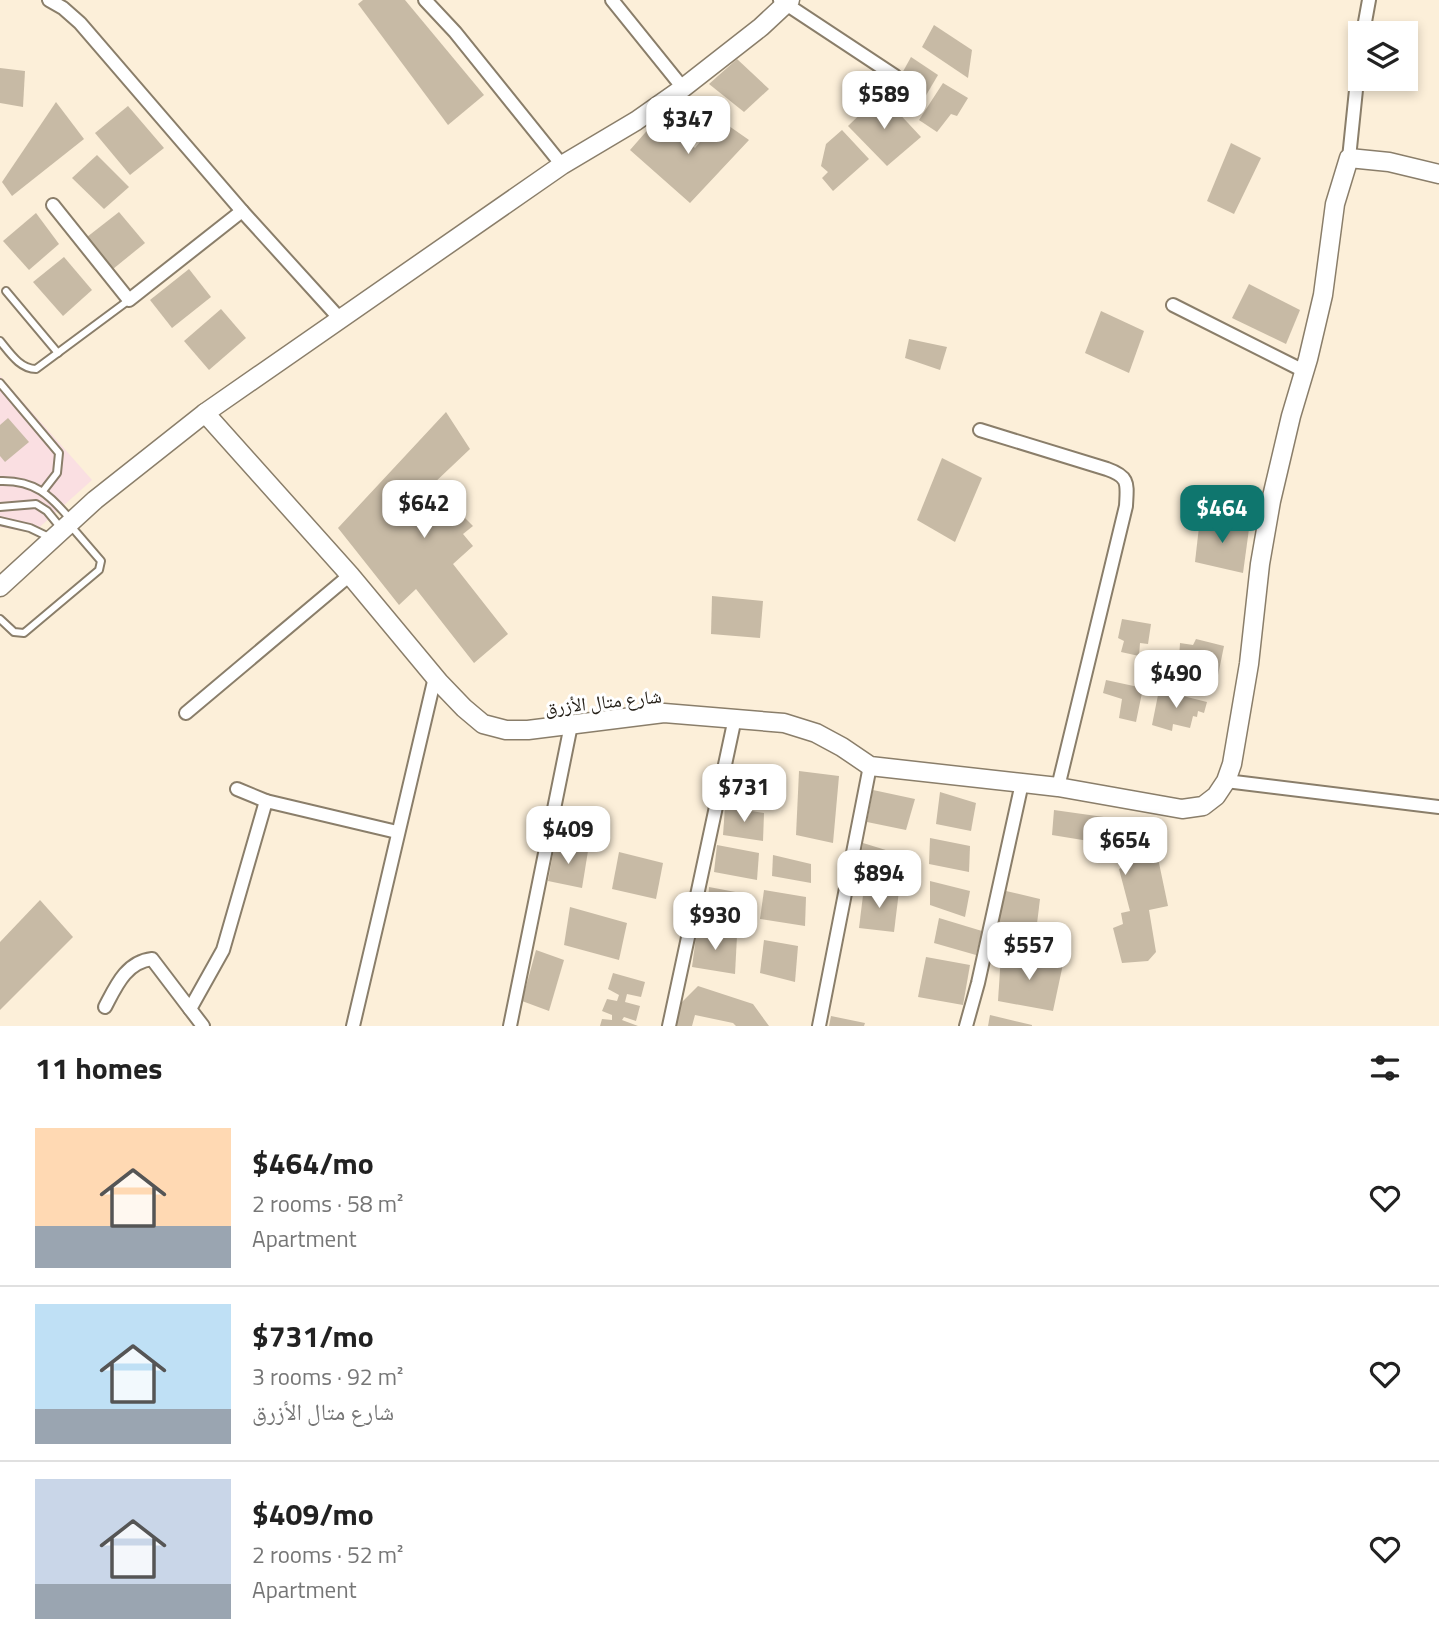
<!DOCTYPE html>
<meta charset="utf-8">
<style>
:root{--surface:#fff;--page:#f2f2f2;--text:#222;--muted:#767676;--line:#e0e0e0;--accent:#0f766e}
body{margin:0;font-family:"Titillium Web","Noto Naskh Arabic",sans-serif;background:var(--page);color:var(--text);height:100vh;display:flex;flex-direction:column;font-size:26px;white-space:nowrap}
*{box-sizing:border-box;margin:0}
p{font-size:23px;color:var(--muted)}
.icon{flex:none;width:38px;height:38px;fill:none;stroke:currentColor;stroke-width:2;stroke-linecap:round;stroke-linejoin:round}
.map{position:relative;height:1026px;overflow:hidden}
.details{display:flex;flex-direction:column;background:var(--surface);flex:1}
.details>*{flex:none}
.tools{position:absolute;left:1348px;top:21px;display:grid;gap:14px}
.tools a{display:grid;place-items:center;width:70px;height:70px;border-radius:0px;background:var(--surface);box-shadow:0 4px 10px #0003;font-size:35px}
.price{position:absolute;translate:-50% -60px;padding:0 16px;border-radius:14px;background:#fff;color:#222;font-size:23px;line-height:46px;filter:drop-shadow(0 2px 4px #0008)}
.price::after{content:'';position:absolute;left:50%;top:42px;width:21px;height:16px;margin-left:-10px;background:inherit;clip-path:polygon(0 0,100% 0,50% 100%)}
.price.selected{background:var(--accent);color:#fff}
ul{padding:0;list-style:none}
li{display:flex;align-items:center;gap:21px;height:175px;padding:0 35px}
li+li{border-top:2px solid var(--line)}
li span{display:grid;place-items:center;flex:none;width:196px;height:140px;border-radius:0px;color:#555}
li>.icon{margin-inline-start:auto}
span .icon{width:84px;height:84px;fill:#fffc;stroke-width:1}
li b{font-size:30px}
h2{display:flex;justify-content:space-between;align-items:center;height:84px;padding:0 35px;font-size:30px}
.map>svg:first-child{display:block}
.medical{fill:#fadfe2}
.building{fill:#c7baa5}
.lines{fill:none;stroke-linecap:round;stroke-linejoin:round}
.lane-casing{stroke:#8a7e6a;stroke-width:10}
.street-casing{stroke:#8a7e6a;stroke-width:16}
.secondary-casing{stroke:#8a7e6a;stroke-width:21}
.lane{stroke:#fff;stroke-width:6}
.street{stroke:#fff;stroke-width:12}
.secondary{stroke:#fff;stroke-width:18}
.labels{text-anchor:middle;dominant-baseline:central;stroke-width:6;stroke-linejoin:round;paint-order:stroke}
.street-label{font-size:19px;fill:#27221a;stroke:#fff}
</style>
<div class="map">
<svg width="1439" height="1026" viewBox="0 0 1439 1026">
<rect width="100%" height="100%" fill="#fcefd9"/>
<polygon class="medical" points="0,376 92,480 33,533 0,527"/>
<g class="building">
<polygon points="363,0 405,0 484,95 448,125 358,4"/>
<polygon points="934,25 972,50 968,78 922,47"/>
<polygon points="911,57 938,75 918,109 903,99 895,86"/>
<polygon points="737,59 769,89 744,112 709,84"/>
<polygon points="0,68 25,71 23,107 0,103"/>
<polygon points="943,83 968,98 957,116 951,114 937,132 919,120"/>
<polygon points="881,94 921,137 887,166 848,126"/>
<polygon points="56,102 84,139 12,196 2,182"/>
<polygon points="128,106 164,148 130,175 95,133"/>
<polygon points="659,117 695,148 719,119 749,140 690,203 630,150"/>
<polygon points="842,130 869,159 833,191 822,178 828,172 821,166 826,144"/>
<polygon points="1231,143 1261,158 1234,214 1207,201"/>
<polygon points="97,155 129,187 104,209 72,178"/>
<polygon points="119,212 145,243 113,269 87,237"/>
<polygon points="36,213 59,244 29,270 3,241"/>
<polygon points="64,257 92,290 63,316 33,282"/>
<polygon points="189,269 211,297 172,328 150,300"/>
<polygon points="1249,284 1300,310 1286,344 1232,318"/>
<polygon points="221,309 246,338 209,370 184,341"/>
<polygon points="1101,311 1144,331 1129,373 1085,353"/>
<polygon points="909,339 947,347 940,370 905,358"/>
<polygon points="446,412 470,449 432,485 473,526 463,534 473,546 453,564 508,634 474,663 416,589 399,605 338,528"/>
<polygon points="8,418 29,442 5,462 0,456 0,425"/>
<polygon points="942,458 982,478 955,542 917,520"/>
<polygon points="1200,518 1249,529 1243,573 1195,562"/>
<polygon points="712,596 763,601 760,638 711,634"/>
<polygon points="1122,619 1151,624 1148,644 1140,643 1139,656 1121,652 1124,641 1118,638"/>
<polygon points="1196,639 1224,646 1217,680 1178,674 1180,643 1193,645"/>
<polygon points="1106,680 1143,688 1136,722 1119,718 1122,699 1103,693"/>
<polygon points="1159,690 1207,702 1204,713 1198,711 1197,717 1193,716 1190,728 1173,724 1172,731 1152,725"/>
<polygon points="728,771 767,778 766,796 726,792"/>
<polygon points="799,771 839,776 833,843 796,835"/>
<polygon points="873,790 915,799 906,830 867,822"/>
<polygon points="940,792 976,803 971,831 936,824"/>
<polygon points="725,807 764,813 763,841 723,835"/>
<polygon points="1054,810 1125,820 1149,837 1159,863 1168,906 1149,910 1156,952 1148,961 1122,963 1113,928 1123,924 1121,913 1130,911 1119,869 1132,862 1110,841 1101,843 1052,835"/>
<polygon points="930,838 970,846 969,872 929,864"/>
<polygon points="555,843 588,851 582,888 548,881"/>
<polygon points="863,843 889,851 885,881 857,877"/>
<polygon points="717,845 759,853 757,880 714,872"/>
<polygon points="619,852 663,863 656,899 612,889"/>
<polygon points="773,855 811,864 811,883 772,876"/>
<polygon points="930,881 970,891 965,917 930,905"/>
<polygon points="709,887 746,894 743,921 707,915"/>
<polygon points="864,887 899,891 894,932 859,928"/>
<polygon points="764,890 806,897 805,926 760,919"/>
<polygon points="1006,891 1040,899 1036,932 996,929"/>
<polygon points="40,900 73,937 0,1010 0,942"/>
<polygon points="570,907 627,923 619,960 564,945"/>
<polygon points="939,918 982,931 976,955 934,943"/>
<polygon points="697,929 737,936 735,974 692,967"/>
<polygon points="764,940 798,946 795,982 760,973"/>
<polygon points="536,950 564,960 549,1011 522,1001"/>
<polygon points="1001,955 1063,964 1053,1011 998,1001"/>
<polygon points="926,957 970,965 963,1005 918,997"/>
<polygon points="613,973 645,982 641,997 627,994 625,1002 640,1006 636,1021 624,1017 622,1020 638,1026 600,1026 602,1019 612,1020 612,1015 602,1011 607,999 617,1001 619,995 608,989"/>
<polygon points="698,986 753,1004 769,1026 736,1026 733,1023 695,1015 692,1026 674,1026 679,1005"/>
<polygon points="990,1015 1032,1025 1032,1026 988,1026"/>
<polygon points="831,1016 865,1023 864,1026 829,1026"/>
</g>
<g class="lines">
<defs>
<g id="lane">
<polyline points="6,291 58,353"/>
<path d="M0,341C10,353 20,369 36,369L129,300"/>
<polyline points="0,383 59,453 57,473 43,491"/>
<path d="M0,481C35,480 50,495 71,520"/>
<polyline points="0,507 36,504 47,511 61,528"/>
<polyline points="0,521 30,528 51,538"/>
<polyline points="0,619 14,632 24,633 99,570 101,561 70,525"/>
</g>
<g id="street">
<polyline points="49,0 63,8 80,23 242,211 341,320"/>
<polyline points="425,0 455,32 562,165"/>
<polyline points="612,0 683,88"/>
<polyline points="780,0 895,76"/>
<polyline points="1363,33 1369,0"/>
<polyline points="1349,158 1360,51"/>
<polyline points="53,205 129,300 242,211"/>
<polyline points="1173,305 1304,371"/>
<path d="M980,430L1107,469C1130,477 1127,484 1126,506L1058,787"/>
<polyline points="186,713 350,575"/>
<polyline points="1226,781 1439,807"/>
<polyline points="237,789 266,801"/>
<path d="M105,1007C116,986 126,962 152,959L190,1009"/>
<polyline points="203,1026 190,1009 223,950 266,801 397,832"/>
<polyline points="353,1026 435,677"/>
<polyline points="510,1026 571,725"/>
<polyline points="669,1026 735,718"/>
<polyline points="819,1026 870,766"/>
<polyline points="966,1026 978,983 1022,783"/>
</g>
<g id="secondary">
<polyline points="205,413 350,575 439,682 464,708 483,724 506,730 528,730 664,713 784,723 816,733 842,747 870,766 1058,787 1182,809 1203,806 1216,796 1226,781 1232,764 1249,664 1260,564 1271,501 1291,416 1308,359 1323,295 1335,204 1349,158 1389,162 1439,174"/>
<polyline points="0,587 95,500 205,413 562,165 636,121 683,88 761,27 790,0"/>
</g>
</defs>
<use href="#lane" class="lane-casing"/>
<use href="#street" class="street-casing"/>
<use href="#secondary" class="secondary-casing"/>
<use href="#lane" class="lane"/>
<use href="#street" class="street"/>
<use href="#secondary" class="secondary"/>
</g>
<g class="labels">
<g class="street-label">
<text transform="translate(603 701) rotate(-6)">شارع متال الأزرق</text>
</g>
</g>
</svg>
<div class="tools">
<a><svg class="icon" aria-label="layers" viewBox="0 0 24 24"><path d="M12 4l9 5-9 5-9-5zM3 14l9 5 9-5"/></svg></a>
</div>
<b class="price" style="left:884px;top:131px">$589</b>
<b class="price" style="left:688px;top:156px">$347</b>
<b class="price" style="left:424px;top:540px">$642</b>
<b class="price selected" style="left:1222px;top:545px">$464</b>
<b class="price" style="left:1176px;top:710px">$490</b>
<b class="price" style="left:744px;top:824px">$731</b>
<b class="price" style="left:568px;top:866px">$409</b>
<b class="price" style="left:1125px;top:877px">$654</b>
<b class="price" style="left:879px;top:910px">$894</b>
<b class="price" style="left:715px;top:952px">$930</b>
<b class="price" style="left:1029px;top:982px">$557</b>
</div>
<section class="details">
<h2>11 homes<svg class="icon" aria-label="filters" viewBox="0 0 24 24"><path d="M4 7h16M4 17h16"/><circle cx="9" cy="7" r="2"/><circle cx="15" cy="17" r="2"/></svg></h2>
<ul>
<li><span style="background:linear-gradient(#ffd9b3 70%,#9aa5b1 0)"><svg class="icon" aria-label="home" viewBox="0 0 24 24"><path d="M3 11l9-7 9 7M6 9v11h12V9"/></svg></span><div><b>$464/mo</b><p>2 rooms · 58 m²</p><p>Apartment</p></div><svg class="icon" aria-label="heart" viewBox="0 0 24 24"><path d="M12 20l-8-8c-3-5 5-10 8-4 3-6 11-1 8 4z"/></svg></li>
<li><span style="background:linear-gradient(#bfe0f5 75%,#9aa5b1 0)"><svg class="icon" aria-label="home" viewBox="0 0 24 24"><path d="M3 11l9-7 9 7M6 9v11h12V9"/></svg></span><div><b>$731/mo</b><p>3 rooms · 92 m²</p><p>شارع متال الأزرق</p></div><svg class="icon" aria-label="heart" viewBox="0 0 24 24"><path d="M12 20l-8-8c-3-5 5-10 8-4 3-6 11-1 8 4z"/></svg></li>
<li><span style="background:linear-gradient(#c9d6e8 75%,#9aa5b1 0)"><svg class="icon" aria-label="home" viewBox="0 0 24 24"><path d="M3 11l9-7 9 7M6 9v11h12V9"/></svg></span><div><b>$409/mo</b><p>2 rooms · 52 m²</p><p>Apartment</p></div><svg class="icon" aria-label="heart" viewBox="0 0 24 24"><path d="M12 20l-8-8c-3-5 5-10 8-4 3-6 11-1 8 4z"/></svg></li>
</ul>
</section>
